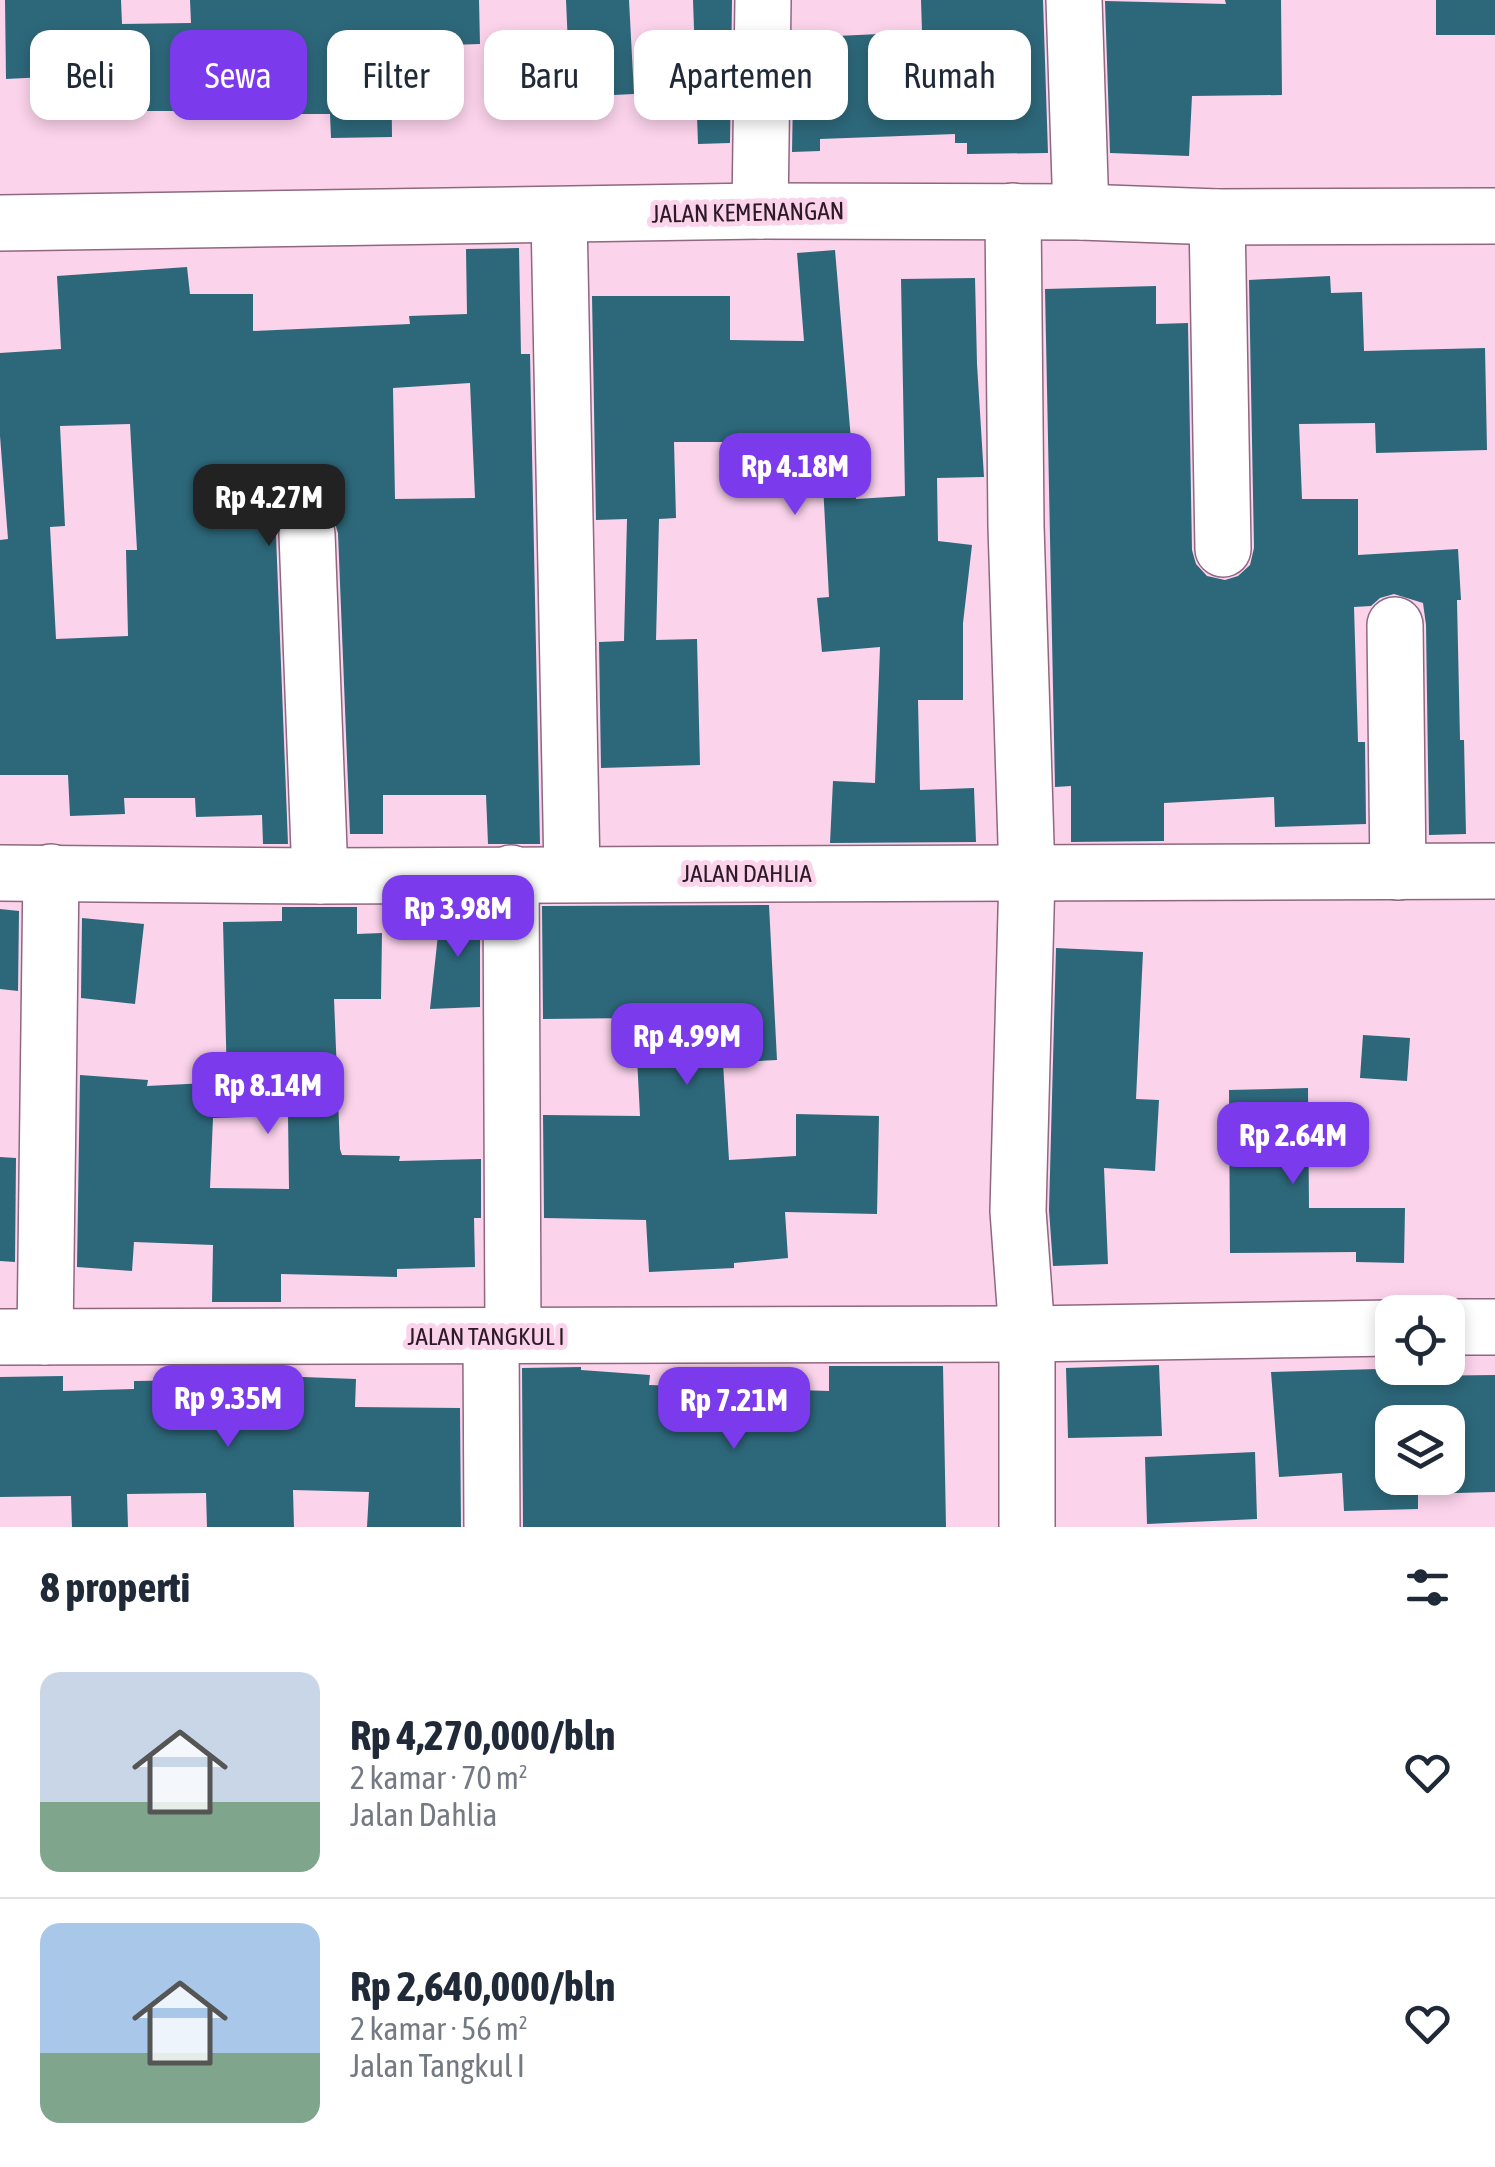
<!DOCTYPE html>
<html lang="id">
<meta charset="utf-8">
<style>
:root{--surface:#fff;--page:#f2f2f3;--text:#1f2937;--muted:#747a83;--line:#e0e1e3;--accent:#7c3aed}
body{margin:0;font-family:"Asap Condensed",sans-serif;background:var(--page);color:var(--text);height:100vh;display:flex;flex-direction:column;font-size:38px;white-space:nowrap}
*{box-sizing:border-box;margin:0}
p{font-size:32px;color:var(--muted)}
.icon{flex:none;width:55px;height:55px;fill:none;stroke:currentColor;stroke-width:2;stroke-linecap:round;stroke-linejoin:round}
.map{position:relative;height:1527px;overflow:hidden}
.sheet{display:flex;flex-direction:column;background:var(--surface);flex:1}
.sheet>*{flex:none}
.guide{position:absolute;left:30px;top:30px;width:1435px;height:90px;display:flex;gap:20px}
.fabs{position:absolute;left:1375px;top:1295px;display:grid;gap:20px}
.fabs a{display:grid;place-items:center;width:90px;height:90px;border-radius:20px;background:var(--surface);box-shadow:0 5px 15px #0003;font-size:50px}
.price{position:absolute;translate:-50% -85px;padding:0 22px;border-radius:20px;background:var(--accent);color:#fff;font-size:32px;line-height:65px;filter:drop-shadow(0 2px 5px #0008)}
.price::after{content:'';position:absolute;left:50%;top:60px;width:30px;height:22px;margin-left:-15px;background:inherit;clip-path:polygon(0 0,100% 0,50% 100%)}
.price.on{background:#222;color:#fff}
ul{padding:0;list-style:none}
li{display:flex;align-items:center;gap:30px;height:250px;padding:0 40px}
li+li{border-top:2px solid var(--line)}
li span{display:grid;place-items:center;flex:none;width:280px;height:200px;border-radius:20px;color:#555}
li>.icon{margin-inline-start:auto}
span .icon{width:120px;height:120px;fill:#fffc;stroke-width:1}
li b{font-size:42px}
h2{display:flex;justify-content:space-between;align-items:center;height:120px;padding:0 40px;font-size:42px}
.tag{padding:0 35px;border-radius:20px;background:var(--surface);box-shadow:0 5px 15px #0003;font-size:35px;line-height:90px}
.tag.on{background:var(--accent);color:#fff}
.map>svg:first-child{display:block}
.building{fill:#2d687a;fill-rule:evenodd}
.lines{fill:none;stroke-linecap:round;stroke-linejoin:round}
.minor-casing{stroke:#916681;stroke-width:58}
.minor{stroke:#fff;stroke-width:55}
.labels{text-anchor:middle;dominant-baseline:central;stroke-width:10;stroke-linejoin:round;paint-order:stroke}
.street-label{font-size:25px;fill:#2c1b26;stroke:#fbd3eb}
</style>
<div class="map">
<svg width="1495" height="1527" viewBox="0 0 1495 1527">
<rect width="100%" height="100%" fill="#fbd3eb"/>
<g class="building">
<polygon points="5,0 121,0 122,24 191,23 190,0 479,0 480,44 391,47 392,137 331,138 330,114 268,114 268,81 174,83 174,111 123,111 123,119 49,120 46,77 6,79"/>
<polygon points="566,0 629,0 634,94 593,96 592,90 570,91"/>
<polygon points="693,0 732,0 730,143 698,144"/>
<polygon points="921,0 1043,0 1048,153 967,154 967,143 955,143 955,134 820,139 820,151 792,152 794,38 922,32"/>
<polygon points="1225,0 1281,0 1282,95 1192,96 1189,156 1110,153 1105,1 1226,4"/>
<rect x="1436" y="0" width="59" height="35"/>
<path d="M519,248L521,354H530L540,844H488L486,795H383V834H350L338,533L333,517L321,506L307,503L290,508L279,520L276,535L288,844H263L262,815L196,817L195,798H124L125,814L70,816L68,775H0V540L8,539L0,436V353L61,349L57,276L187,267L190,294H253V331L410,324L409,316L467,314L466,249ZM470,383L475,498L395,499L393,388ZM130,424L137,550H126L128,636L56,639L50,527L65,526L60,426Z"/>
<polygon points="835,250 856,499 905,496 901,279 975,278 977,364 984,477 937,478 938,541 972,545 963,623 963,700 918,700 920,790 974,788 976,842 830,843 833,781 875,783 880,647 822,652 817,598 829,597 821,447 748,446 748,442 674,442 676,518 659,519 656,640 697,639 700,765 601,768 599,642 624,641 627,519 596,520 592,296 730,296 730,340 804,341 797,253"/>
<polygon points="1330,276 1331,293 1362,292 1364,351 1485,348 1487,450 1376,453 1375,423 1299,424 1302,499 1358,499 1358,555 1458,549 1461,600 1457,600 1460,740 1464,740 1466,834 1429,835 1426,625 1423,603 1394,594 1380,598 1371,606 1354,607 1358,742 1365,742 1366,824 1275,827 1274,797 1164,803 1164,841 1071,842 1071,786 1055,787 1045,289 1156,286 1156,324 1188,323 1192,550 1196,564 1207,576 1225,580 1238,576 1250,565 1254,548 1249,280"/>
<polygon points="769,905 777,1060 723,1063 729,1160 796,1156 796,1114 879,1116 877,1214 785,1212 788,1258 734,1263 734,1268 649,1272 646,1220 544,1218 543,1115 640,1116 635,1018 543,1019 542,906"/>
<path d="M282,907H357V934L382,933L381,999H334L340,1149L342,1155L400,1156L399,1161L481,1159V1218H474L475,1267L397,1269V1277L281,1274V1302H212L213,1245L134,1242L132,1271L77,1267L80,1075L148,1080L147,1086L227,1082L223,922L282,921ZM288,1116L289,1189L210,1188L213,1118Z"/>
<polygon points="441,907 480,907 480,1007 430,1009"/>
<polygon points="0,909 19,911 18,991 0,989"/>
<polygon points="82,918 144,924 135,1004 81,998"/>
<polygon points="1056,948 1143,952 1136,1099 1159,1100 1155,1171 1104,1168 1108,1264 1053,1266 1049,1210"/>
<polygon points="1363,1035 1410,1038 1407,1081 1360,1078"/>
<polygon points="1308,1088 1309,1208 1405,1208 1404,1263 1356,1262 1356,1252 1230,1253 1229,1090"/>
<polygon points="0,1157 16,1158 15,1262 0,1261"/>
<polygon points="1159,1365 1162,1436 1068,1438 1066,1368"/>
<polygon points="829,1366 943,1366 946,1527 523,1527 522,1368 581,1367 581,1370 650,1375 649,1385 829,1391"/>
<path d="M1414,1368L1415,1376L1495,1375V1492L1418,1494V1509L1344,1511L1342,1473L1279,1477L1271,1372ZM1392,1422H1448V1478H1392Z"/>
<polygon points="63,1376 63,1391 134,1389 134,1381 205,1380 205,1383 303,1377 356,1379 355,1407 460,1408 461,1527 367,1527 369,1492 293,1490 294,1527 207,1527 206,1493 127,1494 128,1527 72,1527 71,1496 0,1497 0,1377"/>
<polygon points="1255,1452 1257,1519 1147,1524 1145,1457"/>
</g>
<g class="lines">
<defs>
<g id="minor">
<polyline points="1074,0 1081,212"/>
<polyline points="760,211 763,0"/>
<polyline points="1013,211 1016,526 1027,875 1018,1211 1027,1334 1027,1527"/>
<polyline points="559,216 572,872"/>
<polyline points="1217,217 1223,549"/>
<polyline points="0,223 760,211 1081,212 1217,217 1495,216"/>
<polyline points="307,534 320,876"/>
<polyline points="1395,625 1398,872"/>
<polyline points="0,873 320,876 1495,871"/>
<polyline points="511,873 513,1335"/>
<polyline points="1448,1327 1495,1327"/>
<polyline points="491,1336 492,1527"/>
<polyline points="0,1337 1027,1334 1392,1328"/>
<polyline points="45,1337 51,872"/>
</g>
</defs>
<use href="#minor" class="minor-casing"/>
<use href="#minor" class="minor"/>
</g>
<g class="labels">
<g class="street-label">
<text transform="translate(748 212) rotate(-1)">JALAN KEMENANGAN</text>
<text x="747" y="873">JALAN DAHLIA</text>
<text x="486" y="1336">JALAN TANGKUL I</text>
</g>
</g>
</svg>
<div class="fabs">
<a><svg class="icon" aria-label="locate" viewBox="0 0 24 24"><circle cx="12" cy="12" r="6"/><path d="M12 2v4M12 18v4M2 12h4M18 12h4"/></svg></a>
<a><svg class="icon" aria-label="layers" viewBox="0 0 24 24"><path d="M12 4l9 5-9 5-9-5zM3 14l9 5 9-5"/></svg></a>
</div>
<b class="price" style="left:795px;top:518px">Rp 4.18M</b>
<b class="price on" style="left:269px;top:549px">Rp 4.27M</b>
<b class="price" style="left:458px;top:960px">Rp 3.98M</b>
<b class="price" style="left:687px;top:1088px">Rp 4.99M</b>
<b class="price" style="left:268px;top:1137px">Rp 8.14M</b>
<b class="price" style="left:1293px;top:1187px">Rp 2.64M</b>
<b class="price" style="left:228px;top:1450px">Rp 9.35M</b>
<b class="price" style="left:734px;top:1452px">Rp 7.21M</b>
<div class="guide">
<a class="tag">Beli</a>
<a class="tag on">Sewa</a>
<a class="tag">Filter</a>
<a class="tag">Baru</a>
<a class="tag">Apartemen</a>
<a class="tag">Rumah</a>
</div>
</div>
<section class="sheet">
<h2>8 properti<svg class="icon" aria-label="filters" viewBox="0 0 24 24"><path d="M4 7h16M4 17h16"/><circle cx="9" cy="7" r="2"/><circle cx="15" cy="17" r="2"/></svg></h2>
<ul>
<li><span style="background:linear-gradient(#c9d6e8 65%,#7fa58c 0)"><svg class="icon" aria-label="home" viewBox="0 0 24 24"><path d="M3 11l9-7 9 7M6 9v11h12V9"/></svg></span><div><b>Rp 4,270,000/bln</b><p>2 kamar · 70 m²</p><p>Jalan Dahlia</p></div><svg class="icon" aria-label="heart" viewBox="0 0 24 24"><path d="M12 20l-8-8c-3-5 5-10 8-4 3-6 11-1 8 4z"/></svg></li>
<li><span style="background:linear-gradient(#a9c7e8 65%,#7fa58c 0)"><svg class="icon" aria-label="home" viewBox="0 0 24 24"><path d="M3 11l9-7 9 7M6 9v11h12V9"/></svg></span><div><b>Rp 2,640,000/bln</b><p>2 kamar · 56 m²</p><p>Jalan Tangkul I</p></div><svg class="icon" aria-label="heart" viewBox="0 0 24 24"><path d="M12 20l-8-8c-3-5 5-10 8-4 3-6 11-1 8 4z"/></svg></li>
</ul>
</section>
